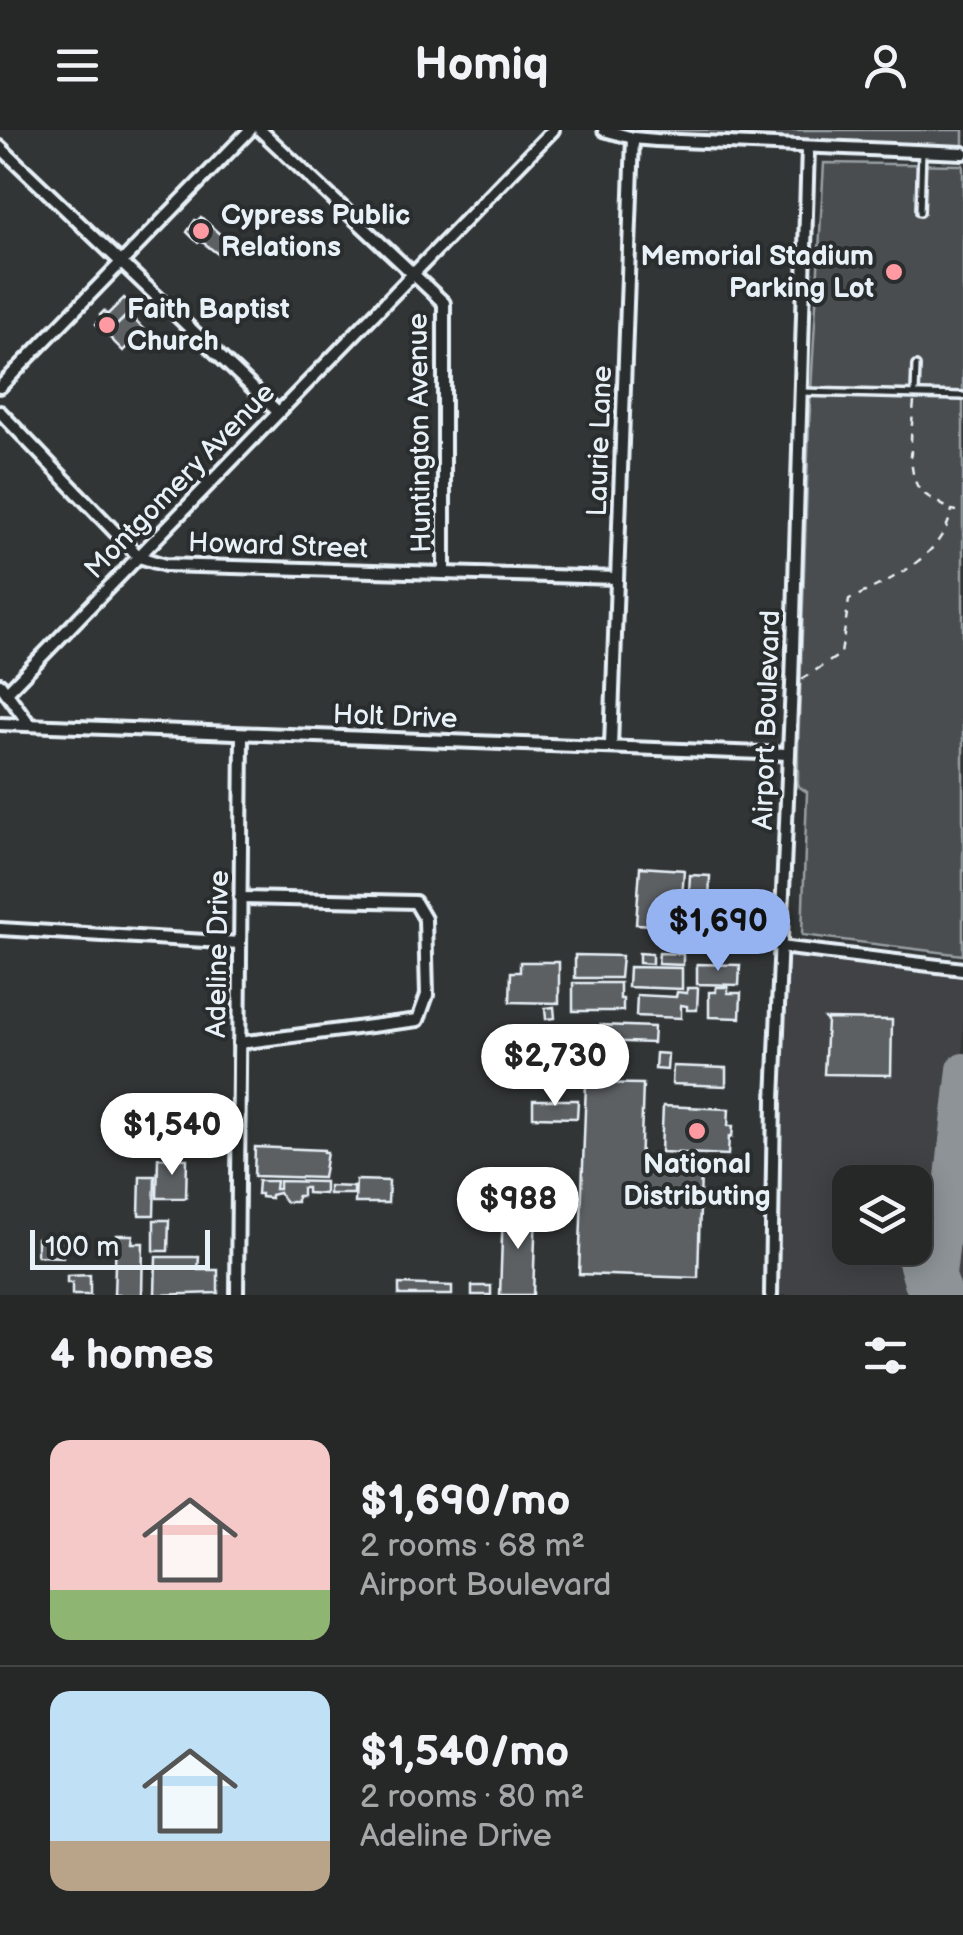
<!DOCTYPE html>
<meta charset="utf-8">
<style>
:root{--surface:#262828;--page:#323434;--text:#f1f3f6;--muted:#a4a6a8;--line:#424445;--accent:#95b2f1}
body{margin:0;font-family:"Balsamiq Sans",sans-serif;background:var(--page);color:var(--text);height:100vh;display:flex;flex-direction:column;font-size:38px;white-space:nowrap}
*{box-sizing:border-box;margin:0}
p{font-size:32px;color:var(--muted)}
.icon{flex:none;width:55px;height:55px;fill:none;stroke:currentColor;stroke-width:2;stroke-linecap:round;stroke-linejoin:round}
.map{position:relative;height:1165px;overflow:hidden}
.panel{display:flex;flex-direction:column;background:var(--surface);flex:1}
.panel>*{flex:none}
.tools{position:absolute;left:832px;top:1035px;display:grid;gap:20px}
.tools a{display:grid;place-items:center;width:100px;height:100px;border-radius:20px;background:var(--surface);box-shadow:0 5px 25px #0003,0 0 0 2px var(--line);font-size:50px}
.scale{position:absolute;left:30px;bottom:25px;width:180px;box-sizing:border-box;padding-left:10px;border:5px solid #e8f1f8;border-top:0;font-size:28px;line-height:35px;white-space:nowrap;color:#e8f1f8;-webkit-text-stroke:8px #2a2d2e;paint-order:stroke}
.price{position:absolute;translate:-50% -85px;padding:0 22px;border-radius:35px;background:#fff;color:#222;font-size:32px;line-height:65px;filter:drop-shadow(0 2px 5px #0008)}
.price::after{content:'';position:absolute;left:50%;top:60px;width:30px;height:22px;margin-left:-15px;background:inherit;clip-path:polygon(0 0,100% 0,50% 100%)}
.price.on{background:var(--accent);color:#111}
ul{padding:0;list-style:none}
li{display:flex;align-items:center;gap:30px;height:250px;padding:0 50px}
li+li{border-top:2px solid var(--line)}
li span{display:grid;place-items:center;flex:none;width:280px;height:200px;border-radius:20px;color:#555}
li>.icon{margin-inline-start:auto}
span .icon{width:120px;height:120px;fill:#fffc;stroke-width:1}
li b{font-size:42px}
h2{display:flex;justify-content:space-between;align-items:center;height:120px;padding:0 50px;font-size:42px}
header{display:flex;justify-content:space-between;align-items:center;height:130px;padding:0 50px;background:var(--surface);font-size:45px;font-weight:600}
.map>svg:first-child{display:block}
.built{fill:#3f4244;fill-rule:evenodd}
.green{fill:#494d4f;stroke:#989fa4;stroke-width:2.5}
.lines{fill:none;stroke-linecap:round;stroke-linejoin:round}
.taxiway{stroke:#8d9397;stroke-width:32}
.building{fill:#5c6063;stroke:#e8f1f8;stroke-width:2.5}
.service-casing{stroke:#e8f1f8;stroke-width:12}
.minor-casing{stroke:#e8f1f8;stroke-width:18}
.path{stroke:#e8f1f8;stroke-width:2.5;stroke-dasharray:8 8;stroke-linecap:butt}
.service{stroke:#2a2d2e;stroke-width:5}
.minor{stroke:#2a2d2e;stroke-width:10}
.poi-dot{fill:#ff9aa2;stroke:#2a2d2e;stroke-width:4}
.labels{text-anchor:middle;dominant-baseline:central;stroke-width:8;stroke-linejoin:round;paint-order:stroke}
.poi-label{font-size:28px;font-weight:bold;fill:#e8f1f8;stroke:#2a2d2e;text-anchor:start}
.street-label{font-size:28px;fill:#e8f1f8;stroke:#2a2d2e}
</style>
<header><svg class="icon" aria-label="menu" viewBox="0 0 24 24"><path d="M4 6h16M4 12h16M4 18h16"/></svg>Homiq<svg class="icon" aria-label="person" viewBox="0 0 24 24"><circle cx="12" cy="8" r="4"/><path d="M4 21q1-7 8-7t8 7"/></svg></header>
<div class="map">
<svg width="963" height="1165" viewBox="0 0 963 1165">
<rect width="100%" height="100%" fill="#323536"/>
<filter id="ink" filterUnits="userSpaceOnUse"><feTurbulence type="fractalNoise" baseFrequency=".01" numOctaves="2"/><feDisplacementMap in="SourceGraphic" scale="20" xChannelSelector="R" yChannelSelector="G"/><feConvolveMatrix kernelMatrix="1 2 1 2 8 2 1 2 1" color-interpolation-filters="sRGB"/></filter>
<g filter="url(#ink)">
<path class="built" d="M780,817L963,839V1165H771ZM850,1052H915V1118H850Z"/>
<g class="green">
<polygon points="639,0 963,0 963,16 676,4"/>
<polygon points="824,33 963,35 963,825 802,805 807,662 798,656 798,621 809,296"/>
</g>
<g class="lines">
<g class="taxiway">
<polyline points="910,1118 920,1153 933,1165"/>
<polyline points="947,1165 940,1146 963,939"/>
</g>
</g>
<g class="building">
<polygon points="201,87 223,107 221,110 227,115 218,124 201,111 198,113 187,102 195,90 197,91"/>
<polygon points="124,168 134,178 116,196 129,184 144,200 123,221 96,194 102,187 100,185 104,181 107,185"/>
<polygon points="640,737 684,740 680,797 683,797 683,804 672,803 673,796 636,794"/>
<polygon points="690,745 710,746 708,797 687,797"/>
<polygon points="639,823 652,824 652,834 639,833"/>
<polygon points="659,823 683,824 683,835 658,834"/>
<polygon points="575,825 622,826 620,848 575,848"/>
<polygon points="520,832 559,832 559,873 510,872 511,842 520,842"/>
<polygon points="697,834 740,835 739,855 697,854"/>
<polygon points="629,837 682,838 682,859 628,857"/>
<polygon points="573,853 620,853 620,869 623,869 623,881 573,881"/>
<polygon points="716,857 728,857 728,863 741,863 740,888 709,887 709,862 716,862"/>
<polygon points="687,858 698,858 697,880 687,880 687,876 681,875 681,888 636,886 637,865 676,867 677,862 687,863"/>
<polygon points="554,877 555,888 546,889 545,878"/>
<polygon points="825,889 892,890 891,945 824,944 827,891"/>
<polygon points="600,895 654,897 653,913 599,911"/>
<polygon points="656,923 668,924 667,940 655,939"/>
<polygon points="673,936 726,938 726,956 672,954"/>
<polygon points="586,953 643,954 640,1038 701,1040 698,1148 579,1144"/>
<polygon points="533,970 578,970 577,988 533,987"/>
<polygon points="663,976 729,979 728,996 733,996 732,1007 729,1006 728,1025 661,1022"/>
<polygon points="255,1017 324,1020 324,1022 327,1022 323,1048 254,1046"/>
<polygon points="158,1028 187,1029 186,1068 157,1068"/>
<polygon points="140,1046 155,1046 154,1085 139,1085"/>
<polygon points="356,1050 389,1051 388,1073 355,1073"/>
<polygon points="258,1051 276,1051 275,1059 279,1059 279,1051 325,1052 325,1064 307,1063 307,1058 302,1058 302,1066 297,1066 297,1072 286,1072 279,1063 271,1065 271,1068 261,1067 261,1064 257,1064"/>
<polygon points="329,1056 354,1057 354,1064 329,1064"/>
<polygon points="503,1079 536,1080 533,1165 500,1165"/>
<polygon points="154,1090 169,1090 168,1121 154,1121"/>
<polygon points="116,1105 133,1105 132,1113 143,1113 142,1165 114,1165"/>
<polygon points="37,1108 64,1109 63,1127 37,1126"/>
<polygon points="156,1127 199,1127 198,1140 218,1140 218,1163 155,1165"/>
<polygon points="90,1145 90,1165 72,1165 72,1153 67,1153 67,1146"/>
<polygon points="399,1154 452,1156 452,1165 399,1165"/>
<rect x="472" y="1156" width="19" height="9"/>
</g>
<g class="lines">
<defs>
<g id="service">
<polyline points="920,82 922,21"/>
<polyline points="801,262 963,266"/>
<polyline points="915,263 916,236"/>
</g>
<g id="minor">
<polyline points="260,0 444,173 444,443"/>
<polyline points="604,0 633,8 656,10 963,23"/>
<polyline points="0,17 277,281"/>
<polyline points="0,257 250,0"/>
<polyline points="0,282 139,427 165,435 617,448"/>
<polyline points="0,554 30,595"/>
<polyline points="8,561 553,0"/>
<polyline points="0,594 788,624"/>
<polyline points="611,616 633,8"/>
<polyline points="0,799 240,813"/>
<polyline points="780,817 963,839"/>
<polyline points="239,913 418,890 427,865 425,789 415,772 240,768"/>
<polyline points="237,1165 242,604"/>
<polyline points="771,1165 774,970 792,554 808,17"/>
</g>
</defs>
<use href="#service" class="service-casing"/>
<use href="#minor" class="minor-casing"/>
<g class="path">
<path d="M914,272C912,294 905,347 922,362C930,369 942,374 951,380"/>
<path d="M802,549L841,524L849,470C890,449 941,430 952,380L963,382"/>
</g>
<use href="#service" class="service"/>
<use href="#minor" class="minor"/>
</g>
</g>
<g class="poi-dot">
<circle cx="201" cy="101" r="10"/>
<circle cx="894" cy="142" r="10"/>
<circle cx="107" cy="195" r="10"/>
<circle cx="697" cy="1001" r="10"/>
</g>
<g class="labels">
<g class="poi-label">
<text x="221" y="85">Cypress Public<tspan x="221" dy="32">Relations</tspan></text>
<text x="874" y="126" text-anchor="end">Memorial Stadium<tspan x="874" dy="32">Parking Lot</tspan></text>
<text x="127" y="179">Faith Baptist<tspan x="127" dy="32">Church</tspan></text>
<text x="697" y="1034" text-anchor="middle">National<tspan x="697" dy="32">Distributing</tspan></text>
</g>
<g class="street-label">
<text transform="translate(420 303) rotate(-91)">Huntington Avenue</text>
<text transform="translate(600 311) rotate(-88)">Laurie Lane</text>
<text transform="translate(180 351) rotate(-46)">Montgomery Avenue</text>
<text transform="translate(278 416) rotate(2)">Howard Street</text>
<text transform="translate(395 587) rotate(2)">Holt Drive</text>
<text transform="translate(767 590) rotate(-88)">Airport Boulevard</text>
<text transform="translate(218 824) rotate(-89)">Adeline Drive</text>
</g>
</g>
</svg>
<div class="tools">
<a><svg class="icon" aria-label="layers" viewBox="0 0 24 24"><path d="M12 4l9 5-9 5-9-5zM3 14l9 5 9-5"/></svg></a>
</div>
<div class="scale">100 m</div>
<b class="price on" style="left:718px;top:844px">$1,690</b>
<b class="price" style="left:555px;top:979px">$2,730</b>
<b class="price" style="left:172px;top:1048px">$1,540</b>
<b class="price" style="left:518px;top:1122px">$988</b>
</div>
<section class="panel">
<h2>4 homes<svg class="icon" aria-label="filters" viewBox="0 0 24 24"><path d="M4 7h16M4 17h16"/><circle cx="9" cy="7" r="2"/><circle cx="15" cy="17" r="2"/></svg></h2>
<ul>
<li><span style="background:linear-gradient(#f6c9c9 75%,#8fb573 0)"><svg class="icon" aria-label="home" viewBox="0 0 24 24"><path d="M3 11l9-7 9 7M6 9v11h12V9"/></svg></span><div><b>$1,690/mo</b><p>2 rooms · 68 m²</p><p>Airport Boulevard</p></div></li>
<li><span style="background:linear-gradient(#bfe0f5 75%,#b9a48a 0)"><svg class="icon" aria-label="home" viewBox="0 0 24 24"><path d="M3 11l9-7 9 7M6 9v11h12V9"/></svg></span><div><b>$1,540/mo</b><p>2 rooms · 80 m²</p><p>Adeline Drive</p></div></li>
</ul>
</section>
